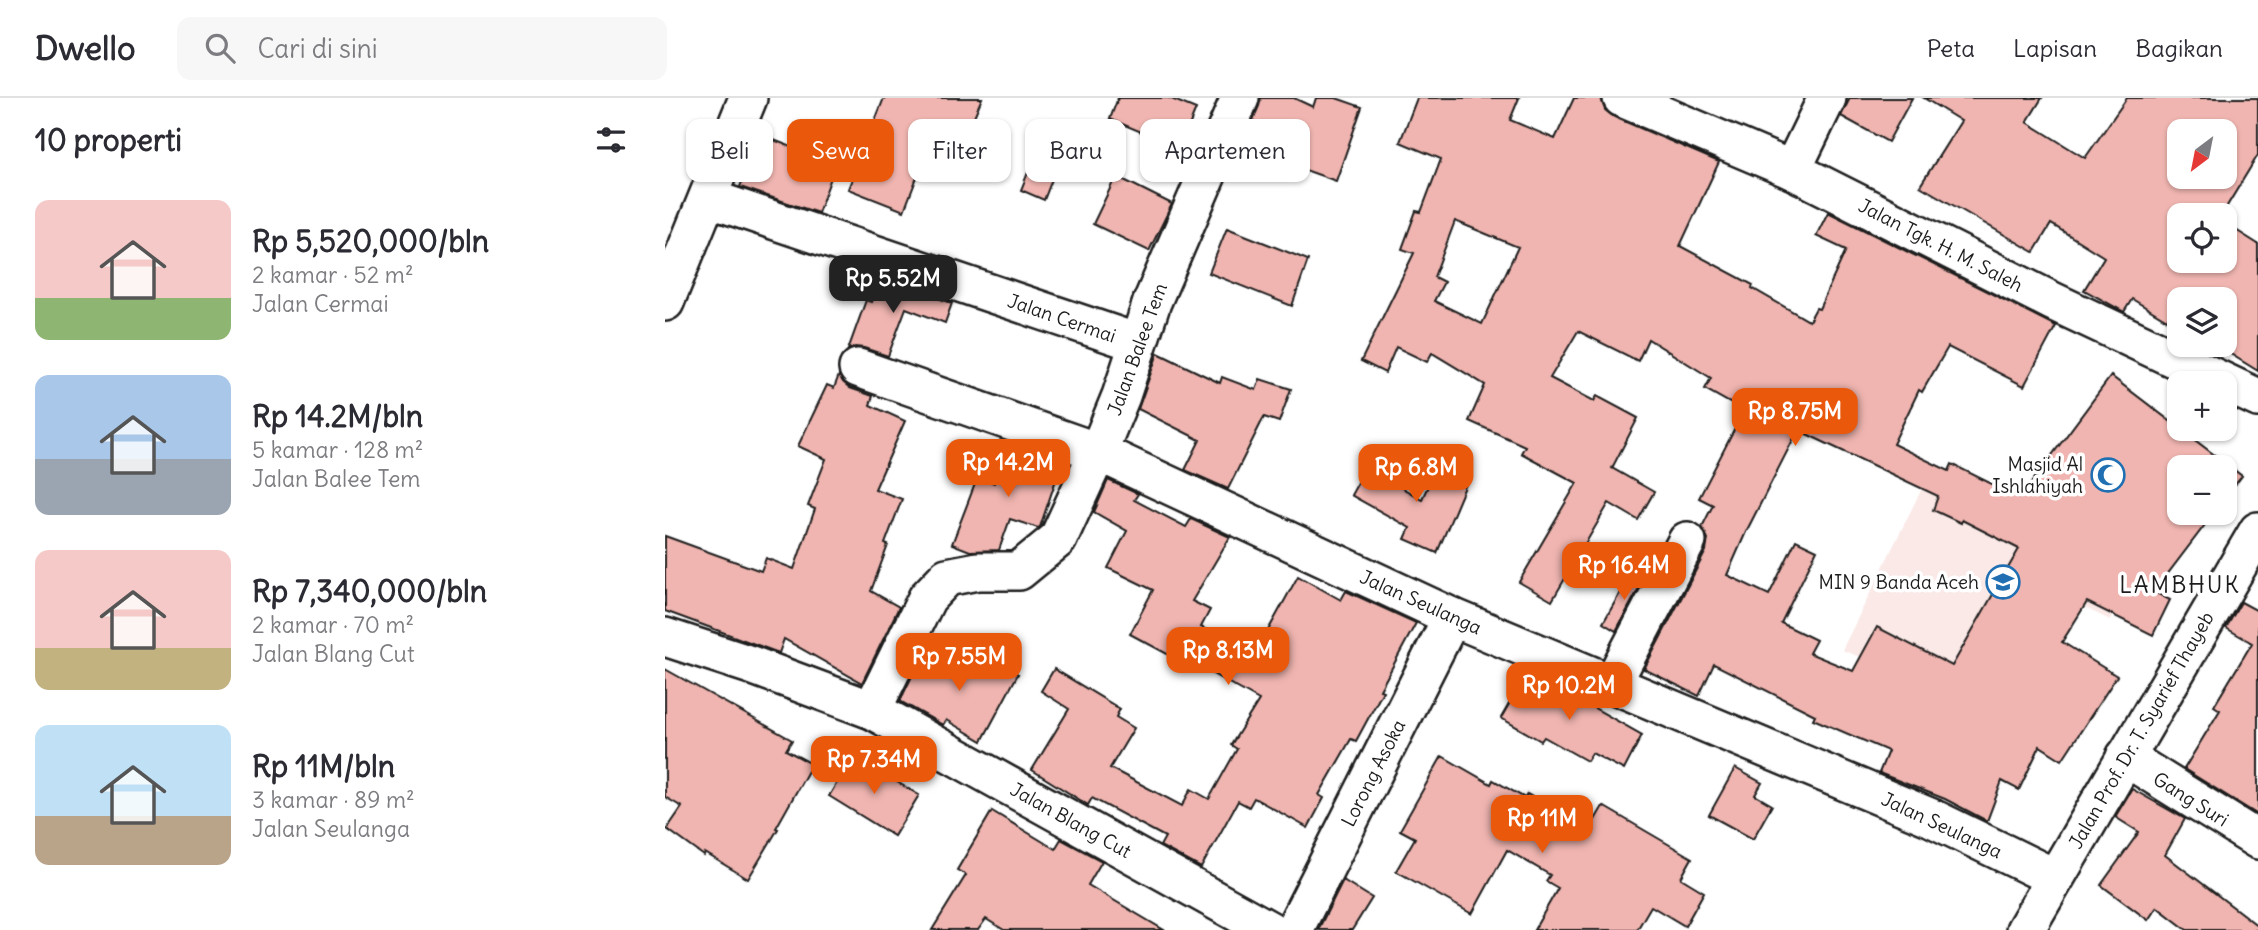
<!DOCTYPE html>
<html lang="id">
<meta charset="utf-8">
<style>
:root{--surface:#fff;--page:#f7f7f7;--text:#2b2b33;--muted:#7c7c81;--line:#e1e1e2;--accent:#ea580c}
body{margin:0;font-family:Delius,sans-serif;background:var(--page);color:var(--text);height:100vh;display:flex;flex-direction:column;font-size:26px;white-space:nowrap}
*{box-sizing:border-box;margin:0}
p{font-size:23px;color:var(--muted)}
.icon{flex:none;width:38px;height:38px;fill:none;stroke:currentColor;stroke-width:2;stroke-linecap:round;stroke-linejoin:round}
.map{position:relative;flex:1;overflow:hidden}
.details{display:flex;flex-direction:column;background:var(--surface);width:665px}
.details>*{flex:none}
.banner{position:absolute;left:21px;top:21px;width:665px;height:63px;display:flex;gap:14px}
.needle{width:46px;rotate:212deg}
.buttons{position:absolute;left:1502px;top:21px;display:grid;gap:14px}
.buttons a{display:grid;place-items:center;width:70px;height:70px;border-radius:14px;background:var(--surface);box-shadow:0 2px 5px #0004;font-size:35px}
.price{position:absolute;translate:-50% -60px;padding:0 16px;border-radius:14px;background:var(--accent);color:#fff;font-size:23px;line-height:46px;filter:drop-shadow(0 2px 4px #0008)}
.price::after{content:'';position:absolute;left:50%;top:42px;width:21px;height:16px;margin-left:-10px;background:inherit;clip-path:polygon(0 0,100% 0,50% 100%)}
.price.selected{background:#222;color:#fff}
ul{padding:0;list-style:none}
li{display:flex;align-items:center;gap:21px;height:175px;padding:0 35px}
li span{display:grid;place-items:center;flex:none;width:196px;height:140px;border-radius:14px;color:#555}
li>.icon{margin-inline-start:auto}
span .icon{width:84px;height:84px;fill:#fffc;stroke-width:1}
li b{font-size:30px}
h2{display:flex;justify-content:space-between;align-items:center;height:84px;padding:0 35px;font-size:30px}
.tag{padding:0 24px;border-radius:14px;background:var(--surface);box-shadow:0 2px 5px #0004;font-size:24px;line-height:63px}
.tag.selected{background:var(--accent);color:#fff}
header{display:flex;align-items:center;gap:42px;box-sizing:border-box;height:98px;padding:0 35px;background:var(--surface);border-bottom:2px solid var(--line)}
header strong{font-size:33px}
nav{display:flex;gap:38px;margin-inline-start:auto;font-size:24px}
.search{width:490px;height:63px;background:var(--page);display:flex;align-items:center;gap:18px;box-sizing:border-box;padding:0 24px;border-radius:14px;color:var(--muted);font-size:26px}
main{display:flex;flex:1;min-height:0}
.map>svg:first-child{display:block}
.built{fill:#fae9e7}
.building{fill:#f0b5b0;stroke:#1c1c1c;stroke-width:2;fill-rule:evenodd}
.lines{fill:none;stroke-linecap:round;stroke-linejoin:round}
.minor-casing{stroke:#1c1c1c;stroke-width:42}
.minor{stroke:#fff;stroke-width:37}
.labels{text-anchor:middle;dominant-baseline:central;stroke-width:7;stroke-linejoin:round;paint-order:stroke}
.street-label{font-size:19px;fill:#1c1c1c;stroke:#fff}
.poi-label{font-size:19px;fill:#1c1c1c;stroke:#fff;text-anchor:end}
.quarter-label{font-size:23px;letter-spacing:2px;fill:#1c1c1c;stroke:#fff}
</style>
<header>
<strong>Dwello</strong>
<div class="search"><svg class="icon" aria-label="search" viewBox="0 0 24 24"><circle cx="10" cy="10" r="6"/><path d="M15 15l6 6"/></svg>Cari di sini</div>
<nav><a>Peta</a><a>Lapisan</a><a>Bagikan</a></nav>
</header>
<main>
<section class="details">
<h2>10 properti<svg class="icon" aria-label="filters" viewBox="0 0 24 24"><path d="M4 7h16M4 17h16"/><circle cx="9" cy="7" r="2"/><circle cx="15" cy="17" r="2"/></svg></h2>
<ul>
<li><span style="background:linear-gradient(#f6c9c9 70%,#8fb573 0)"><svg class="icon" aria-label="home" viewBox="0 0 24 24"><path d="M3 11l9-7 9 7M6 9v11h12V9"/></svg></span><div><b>Rp 5,520,000/bln</b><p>2 kamar · 52 m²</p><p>Jalan Cermai</p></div></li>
<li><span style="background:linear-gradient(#a9c7e8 60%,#9aa5b1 0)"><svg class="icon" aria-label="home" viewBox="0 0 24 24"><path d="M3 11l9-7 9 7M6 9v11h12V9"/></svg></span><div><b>Rp 14.2M/bln</b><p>5 kamar · 128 m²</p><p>Jalan Balee Tem</p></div></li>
<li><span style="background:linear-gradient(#f6c9c9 70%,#c2b280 0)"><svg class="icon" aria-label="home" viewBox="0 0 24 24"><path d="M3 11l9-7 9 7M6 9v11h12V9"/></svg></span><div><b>Rp 7,340,000/bln</b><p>2 kamar · 70 m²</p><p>Jalan Blang Cut</p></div></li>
<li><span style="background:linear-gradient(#bfe0f5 65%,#b9a48a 0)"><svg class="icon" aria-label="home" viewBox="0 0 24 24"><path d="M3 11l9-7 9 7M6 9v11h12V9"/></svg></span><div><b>Rp 11M/bln</b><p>3 kamar · 89 m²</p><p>Jalan Seulanga</p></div></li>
</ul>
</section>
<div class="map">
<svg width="1593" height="832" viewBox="0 0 1593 832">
<rect width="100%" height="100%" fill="#fff"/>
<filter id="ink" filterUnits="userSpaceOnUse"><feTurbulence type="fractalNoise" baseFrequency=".0143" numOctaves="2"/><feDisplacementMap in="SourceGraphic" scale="14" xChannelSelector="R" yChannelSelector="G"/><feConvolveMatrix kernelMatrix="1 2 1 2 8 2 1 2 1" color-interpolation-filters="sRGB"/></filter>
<g filter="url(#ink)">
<polygon class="built" points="1268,368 1472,474 1445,522 1390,495 1327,611 1177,552"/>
<g class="building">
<polygon points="219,0 317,0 299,42 271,30 239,113 183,91"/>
<polygon points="453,0 504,0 531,11 515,50 445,21"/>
<polygon points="596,0 629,0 648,9 651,0 671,0 697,9 671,83 612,62 606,75 572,59 594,8"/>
<path d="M752,0H854L845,22L890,41L909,0H936L940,12L949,19L1054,64L1015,148L1088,187L1087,190L1144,223L1151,210L1154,211L1181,152L1151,138L1163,114L1391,228L1359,288L1283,249L1257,294L1254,292L1228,346L1284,373L1287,366L1355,400L1446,278L1577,378L1559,401V369H1514V415H1549L1489,494L1505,502L1488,537L1422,504L1397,544L1452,578L1397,662L1375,648L1354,692L1337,683L1322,723L1280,701L1214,675L1223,653L1148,621L1150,617L1049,566L1034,598L979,571L1041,453L1043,441L1037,429L1048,407L1034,400L1079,313L1040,291L1046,280L983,241L973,263L913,233L885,280L929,303L932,298L973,320L947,370L989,394L973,422L944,405L887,503L854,484L912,385L856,355L860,348L804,323L820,287L767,255L762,264L731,249L720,275L696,263L749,155L737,151L751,113L756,114L776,61L735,44ZM790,123L853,149L817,226L769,203L779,184L769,179ZM1133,332L1273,398L1268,412L1296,425L1297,422L1354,451L1287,568L1212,529L1188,573L1144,555L1151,542L1116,525L1152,452L1131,442L1104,497L1062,477L1081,434Z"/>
<polygon points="1185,0 1247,0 1223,44 1176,18"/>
<path d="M1259,0H1377L1362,24L1420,60L1462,0H1593V57L1559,113L1568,118L1563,127L1593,146V273L1559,252V201H1514L1502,222L1467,201L1459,214L1419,192L1439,159L1386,126L1369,154L1255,88L1296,23ZM1514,33H1559V79H1514ZM1514,117H1559V163H1514Z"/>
<polygon points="106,41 171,66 153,115 75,89 83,68 94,72"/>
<polygon points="368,62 391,71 379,102 356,92"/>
<polygon points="451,78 507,106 484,153 428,126"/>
<polygon points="562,130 643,162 627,208 544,175"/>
<polygon points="215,180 287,205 280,225 241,210 223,258 199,250 190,249 183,252 201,202 206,204"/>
<polygon points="493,255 555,285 557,279 591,292 595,281 626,291 614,324 599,319 563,391 520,372 535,342 473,311"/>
<polygon points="174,277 178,284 185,290 208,298 205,307 240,323 210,391 237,401 220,446 223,447 206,493 234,509 197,585 119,541 114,555 0,513 0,438 96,473 101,460 129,471 150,411 143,408 161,361 133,348 162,287 169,290"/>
<polygon points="343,345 397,364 375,429 373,430 345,421 334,452 305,453 287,446 313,378 329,385"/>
<polygon points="773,366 804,379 772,455 740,441 745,430 686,397 701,370 757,401"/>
<polygon points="443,382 473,396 469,402 521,429 526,421 565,439 527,503 545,512 536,529 584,555 590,544 595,547 633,478 676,502 681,493 751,525 715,592 718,593 691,643 686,641 654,697 659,700 643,730 589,700 584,709 573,703 536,770 495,748 500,739 427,700 423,707 367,672 404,611 376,593 389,571 455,611 451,619 469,630 445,670 517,708 526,691 544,701 572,651 566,647 594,602 519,560 517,564 465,536 488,492 443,470 462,433 429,414"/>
<polygon points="967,474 979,481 951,533 938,525"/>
<polygon points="1576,504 1593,513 1593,717 1519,671 1555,612 1549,608 1587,545 1561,530"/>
<polygon points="260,551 311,579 321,559 353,576 317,643 281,622 278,627 235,603"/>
<polygon points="0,571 127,642 121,652 147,666 111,730 113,731 83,781 40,755 39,758 2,731 17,709 0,699"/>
<polygon points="863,573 905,591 903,595 977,637 959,672 927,655 922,663 879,639 876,643 836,620"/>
<polygon points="188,658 254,697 229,738 164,698"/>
<polygon points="777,658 826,686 828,682 860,700 862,696 924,732 938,708 1027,760 1016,780 1039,794 1020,828 986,808 972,832 869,832 893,790 881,783 885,777 842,752 807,816 731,773 750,740 735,732"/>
<polygon points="1070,670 1097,685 1090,697 1107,707 1088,741 1044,717"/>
<polygon points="1467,691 1520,721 1500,757 1593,828 1593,832 1522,832 1492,809 1483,822 1436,787 1474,734 1450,719"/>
<polygon points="327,713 390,751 396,741 437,763 423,787 499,832 339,832 321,821 313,832 267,832 301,777 292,772"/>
<polygon points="678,782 707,800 687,832 653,832"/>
</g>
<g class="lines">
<defs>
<g id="minor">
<polyline points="957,0 1127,72 1387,203 1593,300"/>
<polyline points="1127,72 1162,0"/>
<polyline points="43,100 473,245"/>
<polyline points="0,204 83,0"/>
<polyline points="193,270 433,354 787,519 1267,720 1390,780"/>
<polyline points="0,539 86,567 207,612 604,832"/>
<polyline points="947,586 1022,443"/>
<polyline points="207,612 262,500 282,479 313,473 354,473 393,441 433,354 456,298 487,204 575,0"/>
<polyline points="1460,659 1593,742"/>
<polyline points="629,832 787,519"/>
<polyline points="1360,832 1593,433"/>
</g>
</defs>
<use href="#minor" class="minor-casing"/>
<use href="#minor" class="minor"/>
</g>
</g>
<defs>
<symbol id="mosque-ring" viewBox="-11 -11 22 22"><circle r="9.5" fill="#fff" stroke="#1f6fb2" stroke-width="1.5"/><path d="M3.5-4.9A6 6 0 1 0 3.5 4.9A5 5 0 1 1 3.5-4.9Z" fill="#1f6fb2"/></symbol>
<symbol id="school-ring" viewBox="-11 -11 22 22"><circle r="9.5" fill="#fff" stroke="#1f6fb2" stroke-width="1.5"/><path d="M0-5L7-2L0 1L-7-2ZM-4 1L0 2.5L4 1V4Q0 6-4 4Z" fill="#1f6fb2"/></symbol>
</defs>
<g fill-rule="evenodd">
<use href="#mosque-ring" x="1424" y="358" width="38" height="38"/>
<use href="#school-ring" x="1319" y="465" width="38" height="38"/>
</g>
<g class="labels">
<g class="street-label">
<text transform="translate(1276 147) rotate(27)">Jalan Tgk. H. M. Saleh</text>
<text transform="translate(397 220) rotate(19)">Jalan Cermai</text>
<text transform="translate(472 251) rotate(-70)">Jalan Balee Tem</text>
<text transform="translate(756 504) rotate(24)">Jalan Seulanga</text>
<text transform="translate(1476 632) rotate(-60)">Jalan Prof. Dr. T. Syarief Thayeb</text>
<text transform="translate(708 675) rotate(-63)">Lorong Asoka</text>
<text transform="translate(1526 701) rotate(32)">Gang Suri</text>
<text transform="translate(406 722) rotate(29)">Jalan Blang Cut</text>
<text transform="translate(1277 727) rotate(25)">Jalan Seulanga</text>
</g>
<g class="poi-label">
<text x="1418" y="366">Masjid Al<tspan x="1418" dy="22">Ishlahiyah</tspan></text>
<text x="1314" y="484">MIN 9 Banda Aceh</text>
</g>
<g class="quarter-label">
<text x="1515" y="486">LAMBHUK</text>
</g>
</g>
</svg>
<div class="buttons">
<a><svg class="needle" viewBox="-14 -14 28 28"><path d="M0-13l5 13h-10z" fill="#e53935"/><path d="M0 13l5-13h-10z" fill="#7c7c81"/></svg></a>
<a><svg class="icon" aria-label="locate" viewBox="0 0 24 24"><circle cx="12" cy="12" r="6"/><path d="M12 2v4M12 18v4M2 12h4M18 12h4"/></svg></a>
<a><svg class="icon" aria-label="layers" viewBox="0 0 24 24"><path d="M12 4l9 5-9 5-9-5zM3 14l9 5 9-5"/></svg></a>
<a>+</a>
<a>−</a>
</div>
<b class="price selected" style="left:228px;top:217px">Rp 5.52M</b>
<b class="price" style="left:1130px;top:350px">Rp 8.75M</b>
<b class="price" style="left:343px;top:401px">Rp 14.2M</b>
<b class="price" style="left:751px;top:406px">Rp 6.8M</b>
<b class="price" style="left:959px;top:504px">Rp 16.4M</b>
<b class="price" style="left:563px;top:589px">Rp 8.13M</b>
<b class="price" style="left:294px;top:595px">Rp 7.55M</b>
<b class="price" style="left:904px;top:624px">Rp 10.2M</b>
<b class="price" style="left:209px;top:698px">Rp 7.34M</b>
<b class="price" style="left:877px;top:757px">Rp 11M</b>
<div class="banner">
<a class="tag">Beli</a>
<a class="tag selected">Sewa</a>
<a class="tag">Filter</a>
<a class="tag">Baru</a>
<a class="tag">Apartemen</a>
</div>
</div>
</main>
